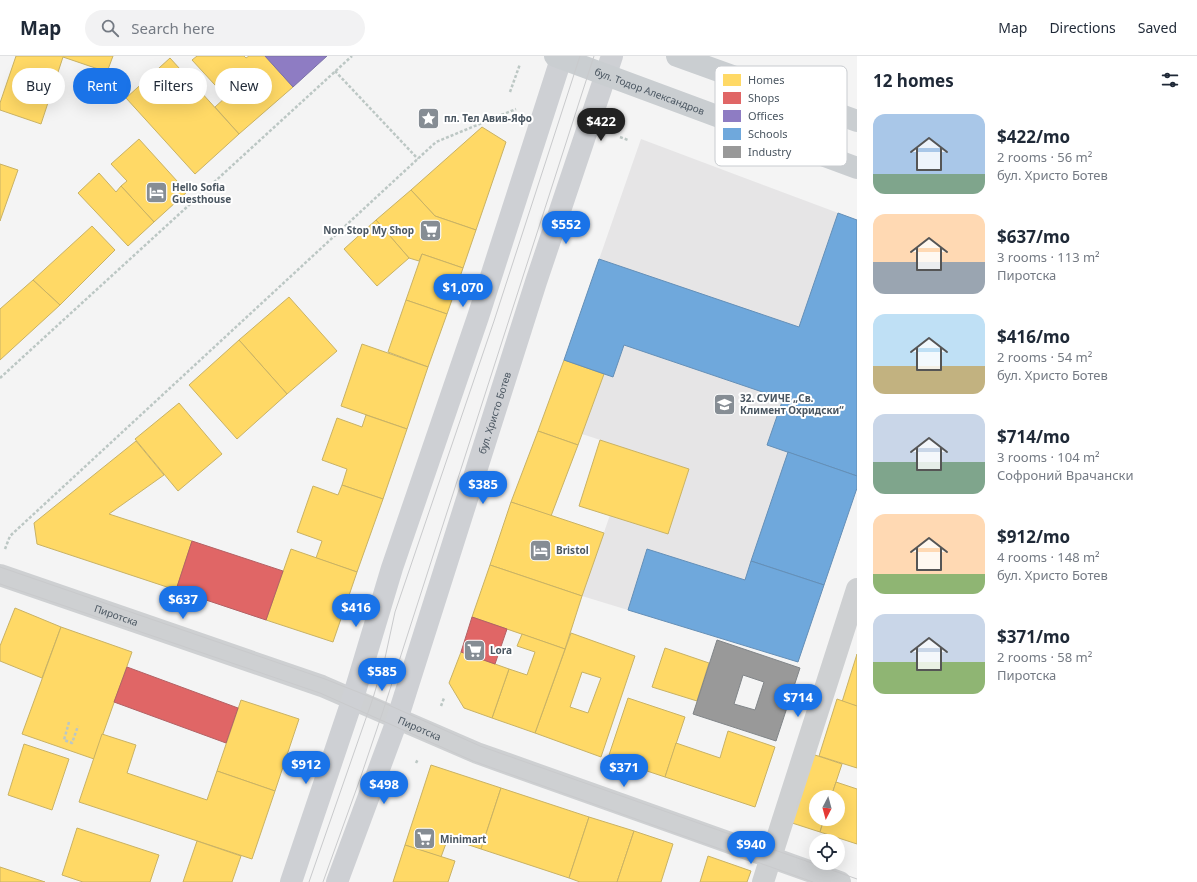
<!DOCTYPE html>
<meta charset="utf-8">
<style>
:root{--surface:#fff;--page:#f2f2f3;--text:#1f2937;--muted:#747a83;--line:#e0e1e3;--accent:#1a73e8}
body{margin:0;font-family:"Noto Sans",sans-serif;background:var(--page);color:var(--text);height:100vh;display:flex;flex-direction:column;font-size:15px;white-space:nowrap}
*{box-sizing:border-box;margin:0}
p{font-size:13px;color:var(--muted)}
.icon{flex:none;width:22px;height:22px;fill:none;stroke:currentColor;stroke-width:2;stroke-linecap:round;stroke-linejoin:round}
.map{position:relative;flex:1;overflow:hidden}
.side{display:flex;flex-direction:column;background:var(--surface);width:340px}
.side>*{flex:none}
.hud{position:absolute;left:12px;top:12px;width:380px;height:36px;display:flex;gap:8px}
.needle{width:26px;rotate:186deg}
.fabs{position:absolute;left:809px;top:734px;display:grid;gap:8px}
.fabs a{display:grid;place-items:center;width:36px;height:36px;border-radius:50%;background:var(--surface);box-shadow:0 4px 16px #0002;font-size:20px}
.price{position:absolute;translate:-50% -34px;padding:0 9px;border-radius:14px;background:var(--accent);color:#fff;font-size:13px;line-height:26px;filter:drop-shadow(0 1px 2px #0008)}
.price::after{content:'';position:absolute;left:50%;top:24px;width:12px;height:9px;margin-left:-6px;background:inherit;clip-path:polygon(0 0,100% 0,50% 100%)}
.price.on{background:#222;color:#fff}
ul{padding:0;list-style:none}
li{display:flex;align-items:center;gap:12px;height:100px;padding:0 16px}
li span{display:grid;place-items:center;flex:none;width:112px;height:80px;border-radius:12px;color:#555}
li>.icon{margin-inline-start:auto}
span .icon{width:48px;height:48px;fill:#fffc;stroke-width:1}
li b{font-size:17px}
h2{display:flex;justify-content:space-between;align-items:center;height:48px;padding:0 16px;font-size:17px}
.pill{padding:0 14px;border-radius:18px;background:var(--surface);box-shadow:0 4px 16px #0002;font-size:14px;line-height:36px}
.pill.on{background:var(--accent);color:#fff}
header{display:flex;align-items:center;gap:24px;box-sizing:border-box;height:56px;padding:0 20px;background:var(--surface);border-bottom:1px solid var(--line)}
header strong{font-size:19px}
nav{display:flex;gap:22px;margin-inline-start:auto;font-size:14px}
.search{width:280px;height:36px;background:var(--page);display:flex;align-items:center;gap:10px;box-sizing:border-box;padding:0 14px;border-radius:22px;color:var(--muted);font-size:15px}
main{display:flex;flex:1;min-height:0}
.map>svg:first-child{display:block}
.education{fill:#e6e5e6}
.homes{fill:#ffd966;stroke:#c9b264;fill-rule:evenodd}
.shops{fill:#e06666;stroke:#b36164}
.offices{fill:#8e7cc3;stroke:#7a71a6}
.schools{fill:#6fa8dc;stroke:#648fb7}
.industry{fill:#999;stroke:#818588;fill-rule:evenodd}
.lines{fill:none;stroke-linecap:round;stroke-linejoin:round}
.path{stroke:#bcc7c4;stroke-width:2.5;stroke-dasharray:3 2;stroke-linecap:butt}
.street{stroke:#ced0d2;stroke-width:22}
.secondary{stroke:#ced0d4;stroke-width:22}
.primary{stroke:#caced1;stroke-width:22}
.tram{stroke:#c9cacc;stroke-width:1}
.labels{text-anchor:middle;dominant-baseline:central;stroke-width:4;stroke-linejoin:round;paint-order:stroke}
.street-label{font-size:10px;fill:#4a5661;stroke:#fff}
.poi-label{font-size:10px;font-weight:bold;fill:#4a5661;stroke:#fff;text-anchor:start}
.key{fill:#fff;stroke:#c9ccd0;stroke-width:1}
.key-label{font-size:11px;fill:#4a5661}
</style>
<header>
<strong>Map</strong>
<div class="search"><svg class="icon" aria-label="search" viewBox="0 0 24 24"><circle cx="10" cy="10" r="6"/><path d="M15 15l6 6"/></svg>Search here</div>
<nav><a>Map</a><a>Directions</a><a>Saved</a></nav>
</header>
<main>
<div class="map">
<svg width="857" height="826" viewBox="0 0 857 826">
<rect width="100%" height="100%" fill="#f4f4f4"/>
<polygon class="education" points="641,83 857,164 857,432 798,606 582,540 610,459 668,478 689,413 582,378 604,318 564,304"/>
<g class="homes">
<polygon points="16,0 113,0 107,16 63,1 41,68 0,54 0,47"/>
<polygon points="197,0 244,0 246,2 249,0 265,0 293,31 239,78 215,51 226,41 192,4"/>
<polygon points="170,2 239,78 195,118 126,42"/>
<polygon points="482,71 506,86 476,174 435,160 411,134"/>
<polygon points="139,83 187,136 154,166 121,130 127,125 111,108"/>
<polygon points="0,108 18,114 0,165"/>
<polygon points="99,117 116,136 121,130 154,166 128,190 78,137"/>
<polygon points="411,134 435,160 476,174 463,212 422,198 419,205 409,202 376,164"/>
<polygon points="376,164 409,202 377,230 344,193"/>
<polygon points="92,170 115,194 60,249 33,224"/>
<polygon points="422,198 463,212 447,258 406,244"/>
<polygon points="33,224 60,249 0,304 0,253"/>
<polygon points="289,241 337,295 287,338 239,284"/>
<polygon points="406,244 447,258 428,311 388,296"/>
<polygon points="239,284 287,338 237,383 189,329"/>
<polygon points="362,288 428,311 407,373 341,350"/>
<polygon points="564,304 604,318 578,389 538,375"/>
<polygon points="179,347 222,398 178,435 135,383"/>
<polygon points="366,359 407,373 383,443 342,429 347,413 322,404 337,362 362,371"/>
<polygon points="538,375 578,389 551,460 511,446"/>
<polygon points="600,384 689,413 668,478 579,450"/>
<polygon points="136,385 164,419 109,458 192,485 176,534 37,488 34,467"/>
<polygon points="342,429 383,443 357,516 316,502 322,485 297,476 313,430 338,439"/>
<polygon points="511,446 604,477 582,540 490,509"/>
<polygon points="291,493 357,516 333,586 266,564"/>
<polygon points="490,509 582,540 565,593 472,561"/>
<polygon points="15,552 61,571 42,622 0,605 0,590"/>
<polygon points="61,571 132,596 94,703 22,678"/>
<path d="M571,577L635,600L601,701L535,677ZM582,616L601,622L588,657L570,651Z"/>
<polygon points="522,578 565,593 535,677 492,662 509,613 527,619 535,596 517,590"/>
<polygon points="665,592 709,607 697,645 652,631"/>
<polygon points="461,596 509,613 492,662 464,652 449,627"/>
<polygon points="857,598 857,650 842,646"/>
<polygon points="628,642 685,661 665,721 608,702"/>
<polygon points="837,643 857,650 857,712 819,700"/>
<polygon points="241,644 299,663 275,735 217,715"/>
<polygon points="728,675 775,691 755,751 665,721 676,687 720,702"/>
<polygon points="102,678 136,689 127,717 207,744 217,715 275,735 252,803 79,746"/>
<polygon points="24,688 69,703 52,754 8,739"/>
<polygon points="812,698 842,708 831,741 816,741 816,763 824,763 820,776 789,766"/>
<polygon points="431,709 501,732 481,793 448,782 441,801 405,789"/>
<polygon points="836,726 857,733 857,788 820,776 824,763 838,763 838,741 831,741"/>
<polygon points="501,732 589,761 569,822 481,793"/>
<polygon points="589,761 634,775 617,826 580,826 569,822"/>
<polygon points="77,772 159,799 150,826 83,826 62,819"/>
<polygon points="634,775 673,788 661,826 617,826"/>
<polygon points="197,785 241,800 232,826 183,826"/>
<polygon points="405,789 455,805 448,826 393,826"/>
<polygon points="708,800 751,815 747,826 700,826"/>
<polygon points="0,811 45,826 0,826"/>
</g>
<g class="shops">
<polygon points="192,485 283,515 266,564 176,534"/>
<polygon points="472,561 507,573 495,608 461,596"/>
<polygon points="127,611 238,652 226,687 114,646"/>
</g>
<polygon class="offices" points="265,0 327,0 293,31"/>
<g class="schools">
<polygon points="838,157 857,164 857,420 767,389 783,343 624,289 613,321 564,304 599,203 799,271"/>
<polygon points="788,396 857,420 857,432 824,529 751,505"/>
<polygon points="647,493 745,524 751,505 824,529 798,606 628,554"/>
</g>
<path class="industry" d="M717,584L800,612L776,685L693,658ZM743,619L764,626L755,654L734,648Z"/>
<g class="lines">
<g class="path">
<polyline points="335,15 418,103"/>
<polyline points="510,36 520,8"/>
<polyline points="620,81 628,84"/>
<polyline points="0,322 352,0"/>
<polyline points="5,493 10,480 436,86 516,53"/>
<polyline points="441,650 444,642"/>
<polyline points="69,666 64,684 72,687 78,670"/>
<polyline points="416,707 418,703"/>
</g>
<g class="street">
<path id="s1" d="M0,519L322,630L477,697L840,826"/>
<polyline points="763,826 857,533"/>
</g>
<g class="secondary">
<polyline points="291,826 353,642 392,512 478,261 562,0"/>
<path id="s2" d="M337,826L395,670L536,226L612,0"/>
</g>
<g class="primary">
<path id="s3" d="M555,0L857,112"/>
<polyline points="677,0 857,65"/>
</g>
<g class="tram">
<polyline points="0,511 325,623 373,642 480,690 857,823"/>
<polyline points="0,528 320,637 473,705 813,826"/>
<polyline points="309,826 373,642 385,602 395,556 494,265 580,0"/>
<polyline points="323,826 360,723 383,655 594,0"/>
</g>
</g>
<defs>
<symbol id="sight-square" viewBox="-11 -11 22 22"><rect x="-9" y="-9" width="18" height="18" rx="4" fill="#868d94" stroke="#fff"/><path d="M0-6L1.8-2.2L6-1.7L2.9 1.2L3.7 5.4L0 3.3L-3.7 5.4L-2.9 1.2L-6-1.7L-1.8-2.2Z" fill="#fff"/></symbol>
<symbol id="hotel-square" viewBox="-11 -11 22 22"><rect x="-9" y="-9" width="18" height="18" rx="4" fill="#868d94" stroke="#fff"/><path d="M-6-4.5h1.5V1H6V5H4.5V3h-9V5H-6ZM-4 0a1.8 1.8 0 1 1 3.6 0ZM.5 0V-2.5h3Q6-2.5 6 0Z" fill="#fff"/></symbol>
<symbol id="supermarket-square" viewBox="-11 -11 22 22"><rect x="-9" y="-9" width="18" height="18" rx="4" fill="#868d94" stroke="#fff"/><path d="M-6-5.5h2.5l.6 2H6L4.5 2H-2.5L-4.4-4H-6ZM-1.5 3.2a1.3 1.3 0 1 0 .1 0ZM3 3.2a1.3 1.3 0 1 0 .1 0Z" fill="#fff"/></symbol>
<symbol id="school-square" viewBox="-11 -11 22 22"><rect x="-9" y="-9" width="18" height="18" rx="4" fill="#868d94" stroke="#fff"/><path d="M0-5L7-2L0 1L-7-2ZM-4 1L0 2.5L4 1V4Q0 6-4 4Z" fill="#fff"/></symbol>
</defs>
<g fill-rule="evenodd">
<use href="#sight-square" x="416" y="50" width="25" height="25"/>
<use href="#hotel-square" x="144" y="124" width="25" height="25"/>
<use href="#supermarket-square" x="418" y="162" width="25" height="25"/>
<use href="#school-square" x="712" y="336" width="25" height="25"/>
<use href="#hotel-square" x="528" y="482" width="25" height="25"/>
<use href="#supermarket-square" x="462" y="582" width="25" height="25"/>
<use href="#supermarket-square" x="412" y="770" width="25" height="25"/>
</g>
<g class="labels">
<g class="street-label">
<text stroke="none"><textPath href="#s3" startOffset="101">бул. Тодор Александров</textPath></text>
<text stroke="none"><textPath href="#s2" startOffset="495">бул. Христо Ботев</textPath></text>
<text stroke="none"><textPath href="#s1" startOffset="123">Пиротска</textPath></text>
<text stroke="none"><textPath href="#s1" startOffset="447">Пиротска</textPath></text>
</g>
<g class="poi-label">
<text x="444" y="62">пл. Тел Авив-Яфо</text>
<text x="172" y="131">Hello Sofia<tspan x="172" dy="12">Guesthouse</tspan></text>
<text x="414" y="174" text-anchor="end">Non Stop My Shop</text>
<text x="740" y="342">32. СУИЧЕ „Св.<tspan x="740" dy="12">Климент Охридски“</tspan></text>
<text x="556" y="494">Bristol</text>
<text x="490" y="594">Lora</text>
<text x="440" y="783">Minimart</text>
</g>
</g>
<rect x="715" y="10" width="132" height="100" rx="6" class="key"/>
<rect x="723" y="18" width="18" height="12" fill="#ffd966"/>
<rect x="723" y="36" width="18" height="12" fill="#e06666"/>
<rect x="723" y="54" width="18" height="12" fill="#8e7cc3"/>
<rect x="723" y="72" width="18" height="12" fill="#6fa8dc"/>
<rect x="723" y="90" width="18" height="12" fill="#999"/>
<g class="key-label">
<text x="748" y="28">Homes</text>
<text x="748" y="46">Shops</text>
<text x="748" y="64">Offices</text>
<text x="748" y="82">Schools</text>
<text x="748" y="100">Industry</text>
</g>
</svg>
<div class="fabs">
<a><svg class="needle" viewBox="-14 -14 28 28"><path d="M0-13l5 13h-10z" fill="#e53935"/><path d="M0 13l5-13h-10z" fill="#747a83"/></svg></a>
<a><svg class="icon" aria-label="locate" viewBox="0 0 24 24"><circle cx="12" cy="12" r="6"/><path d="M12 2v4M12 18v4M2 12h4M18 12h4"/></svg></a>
</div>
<b class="price on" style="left:601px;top:86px">$422</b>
<b class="price" style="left:566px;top:189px">$552</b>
<b class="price" style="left:463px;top:252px">$1,070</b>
<b class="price" style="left:483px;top:449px">$385</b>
<b class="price" style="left:183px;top:564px">$637</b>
<b class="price" style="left:356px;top:572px">$416</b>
<b class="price" style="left:382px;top:636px">$585</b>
<b class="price" style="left:798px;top:662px">$714</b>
<b class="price" style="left:306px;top:729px">$912</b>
<b class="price" style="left:624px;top:732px">$371</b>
<b class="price" style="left:384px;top:749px">$498</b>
<b class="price" style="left:751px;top:809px">$940</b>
<div class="hud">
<a class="pill">Buy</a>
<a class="pill on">Rent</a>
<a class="pill">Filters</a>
<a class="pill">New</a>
</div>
</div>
<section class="side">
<h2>12 homes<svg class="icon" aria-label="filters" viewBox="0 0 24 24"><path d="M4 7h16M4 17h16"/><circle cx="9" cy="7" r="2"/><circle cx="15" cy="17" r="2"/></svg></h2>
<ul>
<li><span style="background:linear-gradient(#a9c7e8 75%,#7fa58c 0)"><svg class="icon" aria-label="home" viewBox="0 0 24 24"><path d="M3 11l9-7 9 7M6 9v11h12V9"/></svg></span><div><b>$422/mo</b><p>2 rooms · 56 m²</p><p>бул. Христо Ботев</p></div></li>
<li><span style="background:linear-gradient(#ffd9b3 60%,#9aa5b1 0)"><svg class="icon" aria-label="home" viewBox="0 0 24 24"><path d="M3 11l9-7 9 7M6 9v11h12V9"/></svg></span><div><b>$637/mo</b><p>3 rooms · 113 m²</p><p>Пиротска</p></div></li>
<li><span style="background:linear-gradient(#bfe0f5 65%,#c2b280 0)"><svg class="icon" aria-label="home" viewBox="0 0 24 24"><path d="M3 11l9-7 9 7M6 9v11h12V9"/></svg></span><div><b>$416/mo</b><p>2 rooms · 54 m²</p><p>бул. Христо Ботев</p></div></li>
<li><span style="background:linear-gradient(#c9d6e8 60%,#7fa58c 0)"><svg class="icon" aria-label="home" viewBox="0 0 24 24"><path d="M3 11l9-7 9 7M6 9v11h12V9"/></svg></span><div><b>$714/mo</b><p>3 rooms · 104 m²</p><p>Софроний Врачански</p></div></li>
<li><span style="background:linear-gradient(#ffd9b3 75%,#8fb573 0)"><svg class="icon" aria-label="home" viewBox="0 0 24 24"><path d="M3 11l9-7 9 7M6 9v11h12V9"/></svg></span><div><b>$912/mo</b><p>4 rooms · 148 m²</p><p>бул. Христо Ботев</p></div></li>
<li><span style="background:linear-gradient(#c9d6e8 60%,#8fb573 0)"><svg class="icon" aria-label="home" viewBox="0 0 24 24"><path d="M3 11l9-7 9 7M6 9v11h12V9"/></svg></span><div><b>$371/mo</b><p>2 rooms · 58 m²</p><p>Пиротска</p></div></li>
</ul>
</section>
</main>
